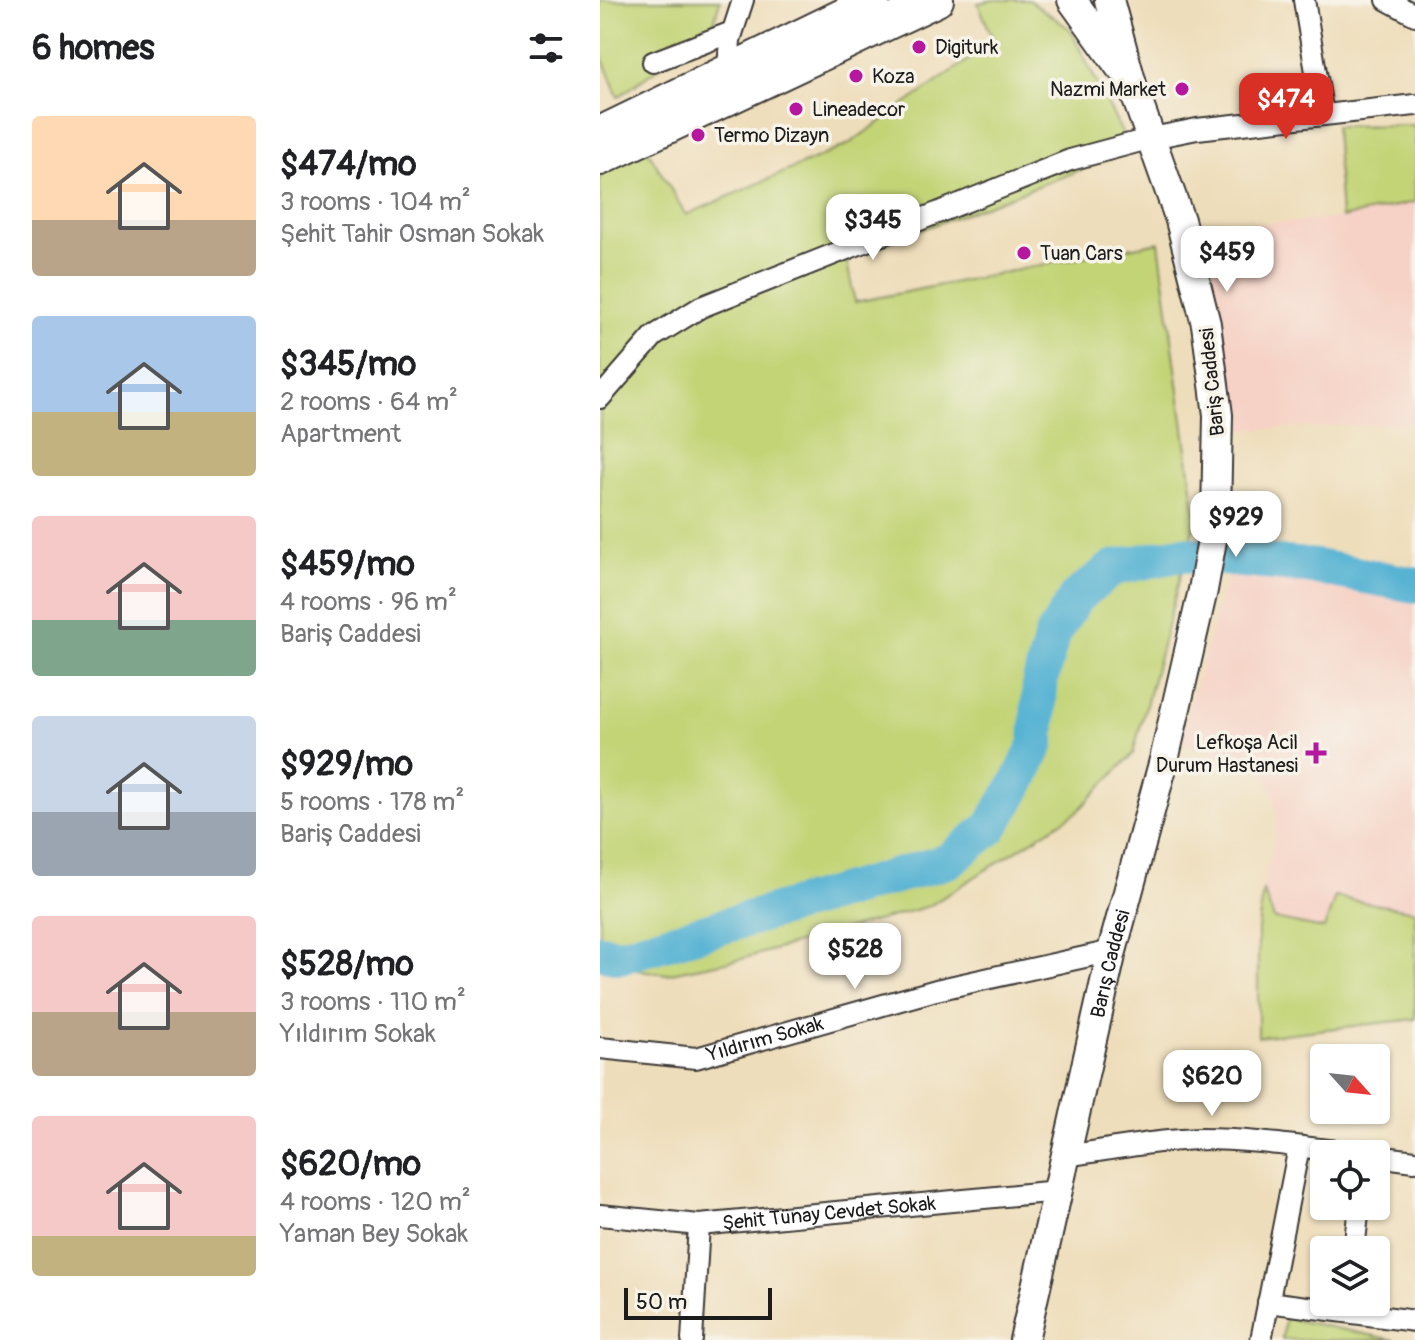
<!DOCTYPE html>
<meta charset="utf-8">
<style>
:root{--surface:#fff;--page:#f6f6f6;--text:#202124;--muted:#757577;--accent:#d93025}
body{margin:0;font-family:Pangolin,sans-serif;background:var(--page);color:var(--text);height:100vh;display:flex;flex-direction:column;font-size:30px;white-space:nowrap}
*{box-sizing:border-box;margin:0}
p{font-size:26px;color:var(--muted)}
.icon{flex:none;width:44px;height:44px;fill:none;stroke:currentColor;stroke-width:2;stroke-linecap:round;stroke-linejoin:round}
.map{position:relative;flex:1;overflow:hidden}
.panel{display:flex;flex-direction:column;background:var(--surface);width:600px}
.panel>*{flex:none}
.needle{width:52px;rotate:117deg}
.buttons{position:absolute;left:710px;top:1044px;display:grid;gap:16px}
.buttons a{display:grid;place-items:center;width:80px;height:80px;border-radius:8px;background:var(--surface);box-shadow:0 2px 6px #0004;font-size:40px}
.scale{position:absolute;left:24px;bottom:20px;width:148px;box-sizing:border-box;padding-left:8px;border:4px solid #1c1c1c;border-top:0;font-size:22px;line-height:28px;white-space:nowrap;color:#1c1c1c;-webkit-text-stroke:6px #f7f3e8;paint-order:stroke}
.price{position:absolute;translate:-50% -68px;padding:0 18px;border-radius:16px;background:#fff;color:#222;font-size:26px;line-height:52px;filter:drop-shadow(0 2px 4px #0008)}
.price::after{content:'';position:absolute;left:50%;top:48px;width:24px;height:18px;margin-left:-12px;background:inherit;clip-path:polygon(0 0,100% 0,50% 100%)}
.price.active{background:var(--accent);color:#fff}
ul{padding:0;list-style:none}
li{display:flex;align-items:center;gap:24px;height:200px;padding:0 32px}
li span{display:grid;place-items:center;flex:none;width:224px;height:160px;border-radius:8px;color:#555}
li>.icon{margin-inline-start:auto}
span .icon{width:96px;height:96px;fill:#fffc;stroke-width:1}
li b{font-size:34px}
h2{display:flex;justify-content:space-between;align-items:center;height:96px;padding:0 32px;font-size:34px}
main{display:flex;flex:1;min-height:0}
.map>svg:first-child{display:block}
.built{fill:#f6d1c5}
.green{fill:#c3d477;stroke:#70784a;stroke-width:2}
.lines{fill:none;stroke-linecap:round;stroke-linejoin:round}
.river{stroke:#55b2d3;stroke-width:36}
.street-casing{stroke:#3c3934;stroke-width:24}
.secondary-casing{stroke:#3c3934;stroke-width:32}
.primary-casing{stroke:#3c3934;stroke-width:36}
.street{stroke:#fff;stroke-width:20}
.secondary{stroke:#fff;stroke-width:28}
.primary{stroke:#fff;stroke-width:32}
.poi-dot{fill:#b5179e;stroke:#f7f3e8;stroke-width:3}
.labels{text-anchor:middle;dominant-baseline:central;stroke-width:7;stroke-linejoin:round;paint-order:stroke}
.poi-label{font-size:20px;fill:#1c1c1c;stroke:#f7f3e8;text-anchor:start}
.street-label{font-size:20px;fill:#1c1c1c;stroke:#f7f3e8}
</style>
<main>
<section class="panel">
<h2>6 homes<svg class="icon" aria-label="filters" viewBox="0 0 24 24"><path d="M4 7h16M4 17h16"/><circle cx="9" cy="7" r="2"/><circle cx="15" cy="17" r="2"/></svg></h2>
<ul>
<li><span style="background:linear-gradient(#ffd9b3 65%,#b9a48a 0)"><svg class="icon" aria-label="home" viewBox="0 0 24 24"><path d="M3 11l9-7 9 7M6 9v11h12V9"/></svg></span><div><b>$474/mo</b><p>3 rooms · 104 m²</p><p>Şehit Tahir Osman Sokak</p></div></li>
<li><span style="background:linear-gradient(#a9c7e8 60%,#c2b280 0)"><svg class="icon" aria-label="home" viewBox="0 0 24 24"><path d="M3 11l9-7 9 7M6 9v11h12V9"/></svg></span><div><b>$345/mo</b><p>2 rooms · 64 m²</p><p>Apartment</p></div></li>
<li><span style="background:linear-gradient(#f6c9c9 65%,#7fa58c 0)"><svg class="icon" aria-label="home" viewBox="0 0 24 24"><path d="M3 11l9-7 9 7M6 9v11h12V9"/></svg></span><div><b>$459/mo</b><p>4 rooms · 96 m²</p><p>Bariş Caddesi</p></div></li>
<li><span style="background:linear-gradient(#c9d6e8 60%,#9aa5b1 0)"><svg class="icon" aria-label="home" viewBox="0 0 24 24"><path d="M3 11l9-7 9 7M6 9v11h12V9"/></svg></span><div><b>$929/mo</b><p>5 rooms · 178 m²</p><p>Bariş Caddesi</p></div></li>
<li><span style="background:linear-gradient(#f6c9c9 60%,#b9a48a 0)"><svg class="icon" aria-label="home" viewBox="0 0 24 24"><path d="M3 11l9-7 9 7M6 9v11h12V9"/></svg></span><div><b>$528/mo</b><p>3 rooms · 110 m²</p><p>Yıldırım Sokak</p></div></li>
<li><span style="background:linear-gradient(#f6c9c9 75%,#c2b280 0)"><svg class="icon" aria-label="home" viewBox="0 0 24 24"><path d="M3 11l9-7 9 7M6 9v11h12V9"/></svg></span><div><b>$620/mo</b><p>4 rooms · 120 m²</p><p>Yaman Bey Sokak</p></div></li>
</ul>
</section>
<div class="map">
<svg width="815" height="1340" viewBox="0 0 815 1340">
<rect width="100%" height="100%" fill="#f7f3e8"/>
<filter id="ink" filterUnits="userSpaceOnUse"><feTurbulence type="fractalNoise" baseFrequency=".0125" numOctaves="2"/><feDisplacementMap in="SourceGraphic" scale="16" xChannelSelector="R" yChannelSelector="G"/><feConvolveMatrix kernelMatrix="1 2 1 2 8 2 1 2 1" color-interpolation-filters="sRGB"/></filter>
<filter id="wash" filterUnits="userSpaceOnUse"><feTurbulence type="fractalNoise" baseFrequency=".006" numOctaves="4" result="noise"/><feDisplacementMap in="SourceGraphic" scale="32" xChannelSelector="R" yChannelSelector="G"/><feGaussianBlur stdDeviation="1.8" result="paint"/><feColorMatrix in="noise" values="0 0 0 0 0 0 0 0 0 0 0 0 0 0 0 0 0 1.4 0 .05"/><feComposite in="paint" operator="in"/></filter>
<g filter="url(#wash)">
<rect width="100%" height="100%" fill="#eeddba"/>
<g class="built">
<polygon points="815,202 815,423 638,430 603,228 741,218"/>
<polygon points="633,560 815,592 815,911 736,897 724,929 674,919 663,890 678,821 672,790 657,764 578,742"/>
</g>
<g class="green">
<polygon points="0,0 120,0 112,30 18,97 0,52"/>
<polygon points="393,0 429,0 470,29 531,151 246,258 255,302 559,242 596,517 533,754 477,812 329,906 141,959 66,974 0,964 0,174 47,149 86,215 247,145 394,42 378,3"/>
<polygon points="815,125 815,202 741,218 735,126"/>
<polygon points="663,890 674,919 724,929 735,897 815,911 815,1019 658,1037 658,929"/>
<polygon points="685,1318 795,1340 682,1340"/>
</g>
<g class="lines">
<polyline class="river" points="0,952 20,956 348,861 390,828 420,779 437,743 440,681 452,636 476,597 513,568 581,554 716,567 815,585"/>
</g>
</g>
<g filter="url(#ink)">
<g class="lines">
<defs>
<g id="street">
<polyline points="704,0 723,114"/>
<polyline points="787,0 815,15"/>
<polyline points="53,62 132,32"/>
<polyline points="128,70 130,40 143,0"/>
<polyline points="0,398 54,336 101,307 470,160 552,138 597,129 815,105"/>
<path id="s1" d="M0,1048L96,1058L336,990L512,951"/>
<path d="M464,1156C509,1150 555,1140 600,1139C654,1139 707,1148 761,1154"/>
<polyline points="776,1156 815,1161"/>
<path id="s2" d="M0,1215L99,1225L458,1191"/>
<polyline points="754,1250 759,1206"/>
<polyline points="668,1302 815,1321"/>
<polyline points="92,1340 99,1225"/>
<polyline points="661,1340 699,1147"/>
</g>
<g id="secondary">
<polyline points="472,0 520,67"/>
<path id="s3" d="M424,1340L512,951L564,760L603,590L616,518L618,415L606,324L580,220L533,88L509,0"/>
</g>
<g id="primary">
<polyline points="0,133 274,0"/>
<polyline points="0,159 337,0"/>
</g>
</defs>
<use href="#street" class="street-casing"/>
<use href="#secondary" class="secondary-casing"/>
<use href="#primary" class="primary-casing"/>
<use href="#street" class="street"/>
<use href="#secondary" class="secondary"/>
<use href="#primary" class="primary"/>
</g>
</g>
<g class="poi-dot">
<circle cx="319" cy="47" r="8"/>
<circle cx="256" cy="76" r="8"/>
<circle cx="582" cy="89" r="8"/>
<circle cx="196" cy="109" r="8"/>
<circle cx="98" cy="135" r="8"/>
<circle cx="424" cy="253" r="8"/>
<path d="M712 741h8v8h8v8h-8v8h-8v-8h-8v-8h8z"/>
</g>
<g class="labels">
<g class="poi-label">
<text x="335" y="47">Digiturk</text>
<text x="272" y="76">Koza</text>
<text x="566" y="89" text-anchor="end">Nazmi Market</text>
<text x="212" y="109">Lineadecor</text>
<text x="114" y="135">Termo Dizayn</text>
<text x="440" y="253">Tuan Cars</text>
<text x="698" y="742" text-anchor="end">Lefkoşa Acil<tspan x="698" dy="23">Durum Hastanesi</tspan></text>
</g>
<g class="street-label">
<text transform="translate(612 382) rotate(-96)">Bariş Caddesi</text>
<text stroke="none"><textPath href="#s3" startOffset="386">Barış Caddesi</textPath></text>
<text stroke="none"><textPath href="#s1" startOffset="168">Yıldırım Sokak</textPath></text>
<text stroke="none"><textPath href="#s2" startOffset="230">Şehit Tünay Cevdet Sokak</textPath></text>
</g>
</g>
</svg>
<div class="buttons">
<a><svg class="needle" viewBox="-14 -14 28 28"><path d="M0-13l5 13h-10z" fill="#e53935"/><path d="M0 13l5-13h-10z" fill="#757577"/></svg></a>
<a><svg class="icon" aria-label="locate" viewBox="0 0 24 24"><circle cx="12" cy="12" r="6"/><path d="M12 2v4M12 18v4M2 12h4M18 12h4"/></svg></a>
<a><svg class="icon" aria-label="layers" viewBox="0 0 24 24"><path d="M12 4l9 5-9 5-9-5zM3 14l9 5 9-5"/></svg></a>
</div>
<div class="scale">50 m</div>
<b class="price active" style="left:686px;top:141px">$474</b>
<b class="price" style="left:273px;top:262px">$345</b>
<b class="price" style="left:627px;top:294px">$459</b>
<b class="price" style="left:636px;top:559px">$929</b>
<b class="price" style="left:255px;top:991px">$528</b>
<b class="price" style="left:612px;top:1118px">$620</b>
</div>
</main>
